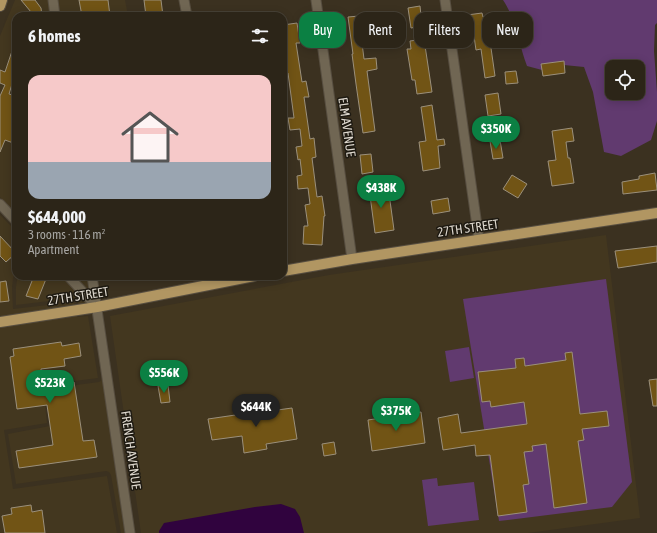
<!DOCTYPE html>
<meta charset="utf-8">
<style>
:root{--surface:#2c2518;--page:#383125;--text:#f1f3f6;--muted:#a6a5a2;--line:#484237;--accent:#0b8043}
body{margin:0;font-family:"Asap Condensed",sans-serif;background:var(--page);color:var(--text);height:100vh;display:flex;flex-direction:column;font-size:15px;white-space:nowrap}
*{box-sizing:border-box;margin:0}
p{font-size:13px;color:var(--muted)}
.icon{flex:none;width:22px;height:22px;fill:none;stroke:currentColor;stroke-width:2;stroke-linecap:round;stroke-linejoin:round}
.map{position:relative;flex:1;overflow:hidden}
.panel{position:absolute;left:12px;top:12px;width:275px;height:268px;display:flex;flex-direction:column;background:var(--surface);border-radius:12px;box-shadow:0 2px 10px #0003,0 0 0 1px var(--line)}
.panel>*{flex:none}
.banner{position:absolute;left:299px;top:12px;width:298px;height:36px;display:flex;gap:8px}
.buttons{position:absolute;left:605px;top:60px;display:grid;gap:8px}
.buttons a{display:grid;place-items:center;width:40px;height:40px;border-radius:8px;background:var(--surface);box-shadow:0 2px 10px #0003,0 0 0 1px var(--line);font-size:20px}
.price{position:absolute;translate:-50% -34px;padding:0 9px;border-radius:14px;background:var(--accent);color:#fff;font-size:13px;line-height:26px;filter:drop-shadow(0 1px 2px #0008)}
.price::after{content:'';position:absolute;left:50%;top:24px;width:12px;height:9px;margin-left:-6px;background:inherit;clip-path:polygon(0 0,100% 0,50% 100%)}
.price.current{background:#222;color:#fff}
ul{padding:0;list-style:none}
li{display:grid;align-content:center;gap:8px;height:212px;padding:0 16px}
li span{display:grid;place-items:center;height:124px;border-radius:12px;color:#555}
li>.icon{margin-inline-start:auto}
span .icon{width:72px;height:72px;fill:#fffc;stroke-width:1}
li b{font-size:17px}
h2{display:flex;justify-content:space-between;align-items:center;height:48px;padding:0 16px;font-size:17px}
.chip{padding:0 14px;border-radius:12px;background:var(--surface);box-shadow:0 2px 10px #0003,0 0 0 1px var(--line);font-size:14px;line-height:36px}
.chip.current{background:var(--accent);color:#fff}
.map>svg:first-child{display:block}
.built{fill:#43371f}
.green{fill:#613a6f;fill-rule:evenodd}
.water{fill:#30033e}
.building{fill:#715415;stroke:#9b907c}
.lines{fill:none;stroke-linecap:round;stroke-linejoin:round}
.minor-casing{stroke:#574e40;stroke-width:11}
.major-casing{stroke:#574e40;stroke-width:12}
.minor{stroke:#706653;stroke-width:9}
.major{stroke:#b19662;stroke-width:10}
.labels{text-anchor:middle;dominant-baseline:central;stroke-width:3;stroke-linejoin:round;paint-order:stroke}
.street-label{font-size:13px;fill:#ded8ce;stroke:#1e1a12}
</style>
<div class="map">
<svg width="657" height="533" viewBox="0 0 657 533">
<rect width="100%" height="100%" fill="#3b3120"/>
<g class="built">
<polygon points="15,0 49,0 51,16 16,16 16,214 0,197 0,36"/>
<polygon points="57,0 125,0 128,16 60,16"/>
<polygon points="0,215 16,231 16,271 13,278 12,287 13,309 74,302 77,317 88,316 98,378 43,385 47,423 4,430 13,489 107,476 117,533 0,533"/>
<polygon points="606,235 640,518 528,533 141,533 110,316 329,275"/>
<polygon points="18,276 62,276 87,303 79,305 77,299 74,298 16,305 16,287 17,280"/>
<polygon points="74,276 88,276 90,293"/>
<polygon points="93,312 126,533 121,533 111,475 109,472 106,471 16,484 8,434 50,426 51,425 47,389 99,382 101,381 102,377 92,315 91,313"/>
</g>
<g class="green">
<path d="M503,0H657V23L655,25L654,51L657,92V121L651,140L621,156L604,152L593,92L584,67L564,65L542,70L527,66C519,45 516,19 503,0ZM612,67H638V93H612Z"/>
<polygon points="606,279 632,482 612,507 499,521 463,299"/>
<polygon points="469,347 474,378 450,382 445,351"/>
<polygon points="437,478 438,486 474,482 479,520 428,526 422,480"/>
</g>
<polygon class="water" points="281,504 295,509 300,517 304,533 159,533 159,531 164,523 255,507"/>
<g class="building">
<polygon points="21,0 35,0 41,8 42,16 31,16 31,12"/>
<polygon points="79,0 108,0 110,16 82,16"/>
<polygon points="144,0 161,0 163,16 146,16"/>
<polygon points="420,6 422,26 411,28 408,8"/>
<polygon points="482,13 483,17 489,16 490,27 489,27 492,48 491,48 495,76 485,78 481,49 476,50 473,29 469,30 467,15"/>
<polygon points="359,16 359,22 364,22 367,42 362,43 364,59 376,58 377,69 367,71 375,131 363,133 356,84 352,54 353,54 348,17"/>
<polygon points="297,23 300,43 296,43 302,82 306,81 309,97 304,97 310,139 314,138 316,157 312,158 317,197 322,196 325,216 324,216 322,245 303,244 304,226 308,226 305,205 310,204 308,188 298,189 297,176 302,175 300,159 298,160 296,147 302,146 300,129 290,130 288,118 294,118 288,73 284,74 283,64 283,25"/>
<polygon points="424,39 432,92 417,94 415,80 412,80 407,49 411,49 410,41"/>
<polygon points="15,42 16,42 16,71 9,94 16,96 16,144 5,140 0,152 0,96 5,85 0,83 0,70 5,72"/>
<polygon points="564,61 565,73 543,76 541,64"/>
<polygon points="516,71 518,83 506,84 505,72"/>
<polygon points="498,93 501,114 488,116 485,95"/>
<polygon points="432,105 437,140 444,139 445,145 438,146 440,168 423,171 419,142 426,141 421,107"/>
<polygon points="572,128 574,141 566,142 568,158 570,158 574,183 552,186 548,161 556,160 552,131"/>
<polygon points="500,140 503,158 493,159 490,141"/>
<polygon points="371,154 373,172 362,174 360,155"/>
<polygon points="655,173 657,190 623,194 622,182 639,179 639,176"/>
<polygon points="512,175 527,184 518,198 503,189"/>
<polygon points="388,186 394,230 375,233 369,188"/>
<polygon points="448,198 450,211 433,214 431,201"/>
<polygon points="0,236 16,253 6,262 0,256"/>
<polygon points="657,246 657,262 618,268 615,251"/>
<polygon points="34,276 37,276 46,279 38,299 26,296"/>
<polygon points="6,281 9,301 0,302 0,282"/>
<polygon points="61,342 62,346 79,343 81,356 64,359 65,366 41,369 41,373 40,373 42,386 74,382 83,441 94,440 97,457 19,468 16,451 53,445 47,405 17,409 10,357 14,356 13,349"/>
<polygon points="572,352 580,414 607,411 609,426 582,429 584,440 578,441 587,503 554,508 546,444 532,446 533,451 524,452 529,484 523,485 527,512 498,516 490,455 476,456 475,445 443,450 438,418 458,414 461,433 527,424 524,402 491,407 490,401 482,402 478,372 516,368 515,359 524,358 525,366 566,360 565,353"/>
<polygon points="657,379 657,406 653,406 649,380"/>
<polygon points="168,385 170,402 161,403 158,386"/>
<polygon points="292,408 297,439 266,444 267,449 244,453 242,436 212,440 208,419 263,411 263,412"/>
<polygon points="421,412 425,443 372,451 368,420"/>
<polygon points="334,442 336,454 324,456 322,444"/>
<polygon points="31,505 32,512 42,510 45,533 5,533 2,516 12,514 11,508"/>
</g>
<g class="lines">
<defs>
<g id="minor">
<polyline points="53,0 55,16"/>
<polyline points="184,0 187,16"/>
<polyline points="316,0 352,259"/>
<polyline points="445,0 479,240"/>
<polyline points="0,204 16,221"/>
<polyline points="68,276 97,307"/>
<polyline points="92,276 130,533"/>
</g>
<g id="major">
<polyline points="0,6 2,0"/>
<polyline points="283,271 352,259 657,213"/>
<polyline points="0,322 97,307 254,276"/>
</g>
</defs>
<use href="#minor" class="minor-casing"/>
<use href="#major" class="major-casing"/>
<use href="#minor" class="minor"/>
<use href="#major" class="major"/>
</g>
<g class="labels">
<g class="street-label">
<text transform="translate(347 127) rotate(82)">ELM AVENUE</text>
<text transform="translate(468 228) rotate(-8)">27TH STREET</text>
<text transform="translate(78 296) rotate(-9)">27TH STREET</text>
<text transform="translate(131 450) rotate(82)">FRENCH AVENUE</text>
</g>
</g>
</svg>
<div class="buttons">
<a><svg class="icon" aria-label="locate" viewBox="0 0 24 24"><circle cx="12" cy="12" r="6"/><path d="M12 2v4M12 18v4M2 12h4M18 12h4"/></svg></a>
</div>
<b class="price" style="left:496px;top:150px">$350K</b>
<b class="price" style="left:381px;top:209px">$438K</b>
<b class="price" style="left:164px;top:394px">$556K</b>
<b class="price" style="left:50px;top:404px">$523K</b>
<b class="price current" style="left:256px;top:428px">$644K</b>
<b class="price" style="left:396px;top:432px">$375K</b>
<div class="banner">
<a class="chip current">Buy</a>
<a class="chip">Rent</a>
<a class="chip">Filters</a>
<a class="chip">New</a>
</div>
<section class="panel">
<h2>6 homes<svg class="icon" aria-label="filters" viewBox="0 0 24 24"><path d="M4 7h16M4 17h16"/><circle cx="9" cy="7" r="2"/><circle cx="15" cy="17" r="2"/></svg></h2>
<ul>
<li><span style="background:linear-gradient(#f6c9c9 70%,#9aa5b1 0)"><svg class="icon" aria-label="home" viewBox="0 0 24 24"><path d="M3 11l9-7 9 7M6 9v11h12V9"/></svg></span><div><b>$644,000</b><p>3 rooms · 116 m²</p><p>Apartment</p></div></li>
</ul>
</section>
</div>
